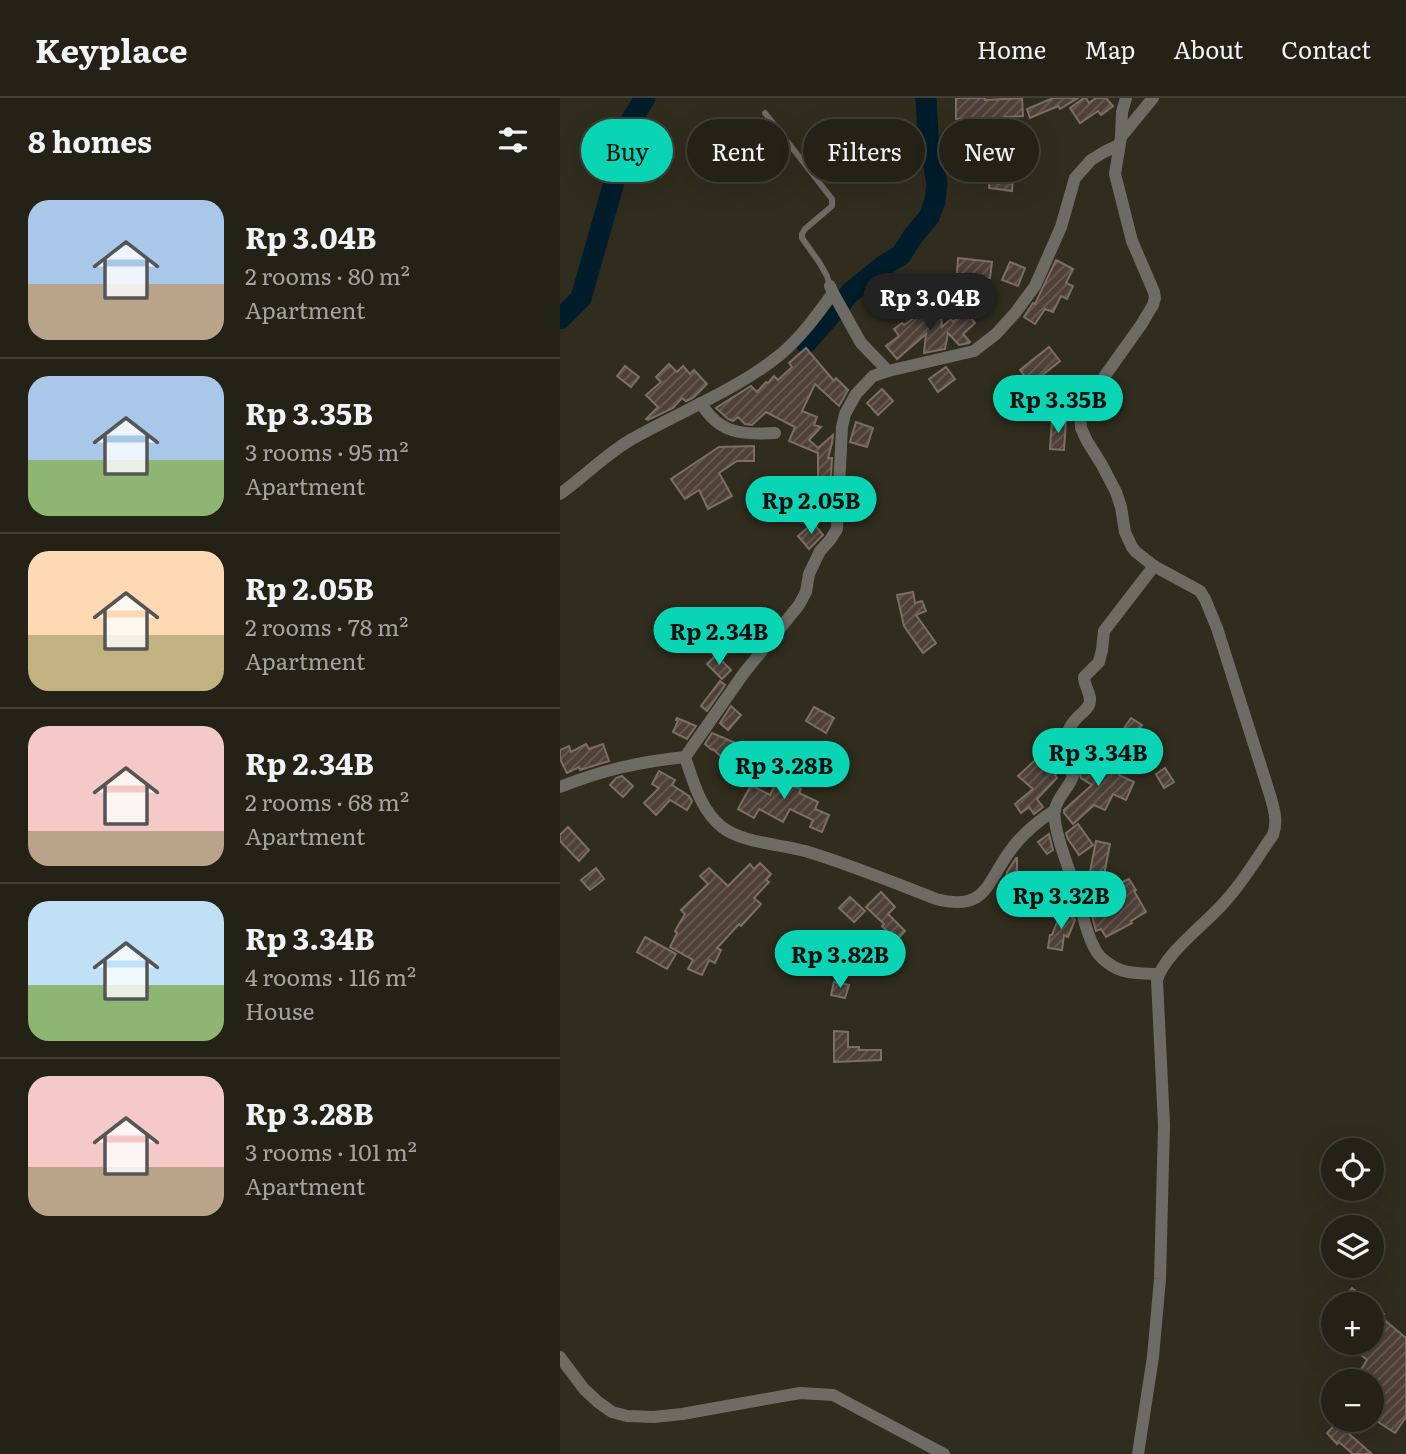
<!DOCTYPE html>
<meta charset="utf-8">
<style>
:root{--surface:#242217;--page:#2c2a20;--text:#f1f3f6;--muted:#a3a4a1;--line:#413f36;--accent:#09d5b5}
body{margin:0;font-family:Literata,serif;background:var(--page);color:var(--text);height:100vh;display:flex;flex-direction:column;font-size:26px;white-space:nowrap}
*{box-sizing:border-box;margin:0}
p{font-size:23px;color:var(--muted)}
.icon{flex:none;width:38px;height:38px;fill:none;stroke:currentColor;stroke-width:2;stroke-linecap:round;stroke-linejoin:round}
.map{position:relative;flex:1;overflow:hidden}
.sheet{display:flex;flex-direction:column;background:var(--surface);width:560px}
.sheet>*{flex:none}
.top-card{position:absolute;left:21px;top:21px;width:665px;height:63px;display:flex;gap:14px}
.fabs{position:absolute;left:761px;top:1040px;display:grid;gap:14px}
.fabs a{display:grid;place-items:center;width:63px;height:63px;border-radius:50%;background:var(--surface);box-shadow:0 7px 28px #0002,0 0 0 2px var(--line);font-size:35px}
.price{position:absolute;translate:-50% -60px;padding:0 16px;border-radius:24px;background:var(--accent);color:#111;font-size:23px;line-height:46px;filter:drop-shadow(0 2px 4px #0008)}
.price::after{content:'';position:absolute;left:50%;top:42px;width:21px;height:16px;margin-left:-10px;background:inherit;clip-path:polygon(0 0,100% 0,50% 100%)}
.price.current{background:#222;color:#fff}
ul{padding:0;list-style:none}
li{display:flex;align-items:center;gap:21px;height:175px;padding:0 28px}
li+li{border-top:2px solid var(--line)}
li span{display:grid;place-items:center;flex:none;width:196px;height:140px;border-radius:21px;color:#555}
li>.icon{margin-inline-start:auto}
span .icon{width:84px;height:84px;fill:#fffc;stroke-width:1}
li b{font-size:30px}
h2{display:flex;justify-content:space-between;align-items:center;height:84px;padding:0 28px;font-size:30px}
.pill{padding:0 24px;border-radius:32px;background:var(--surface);box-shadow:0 7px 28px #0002,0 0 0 2px var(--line);font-size:24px;line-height:63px}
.pill.current{background:var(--accent);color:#111}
header{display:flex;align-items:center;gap:42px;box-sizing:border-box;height:98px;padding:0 35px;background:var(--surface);border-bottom:2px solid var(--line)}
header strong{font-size:33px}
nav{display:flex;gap:38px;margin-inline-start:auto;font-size:24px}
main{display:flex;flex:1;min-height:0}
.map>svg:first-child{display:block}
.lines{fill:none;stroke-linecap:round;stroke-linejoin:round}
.river{stroke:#011d2b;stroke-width:21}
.building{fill:url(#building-hatch);stroke:#7d6e64;stroke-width:2}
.lane{stroke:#6d6b64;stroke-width:6}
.street{stroke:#6d6b64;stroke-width:12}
</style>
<header>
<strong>Keyplace</strong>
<nav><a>Home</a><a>Map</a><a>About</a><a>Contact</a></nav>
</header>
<main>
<section class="sheet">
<h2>8 homes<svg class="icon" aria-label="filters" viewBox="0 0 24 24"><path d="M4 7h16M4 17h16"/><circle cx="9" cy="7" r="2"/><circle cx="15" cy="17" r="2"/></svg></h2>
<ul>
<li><span style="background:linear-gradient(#a9c7e8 60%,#b9a48a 0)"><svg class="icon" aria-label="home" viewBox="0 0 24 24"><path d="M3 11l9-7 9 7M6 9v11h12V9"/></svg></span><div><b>Rp 3.04B</b><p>2 rooms · 80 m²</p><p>Apartment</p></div></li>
<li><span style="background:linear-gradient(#a9c7e8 60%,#8fb573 0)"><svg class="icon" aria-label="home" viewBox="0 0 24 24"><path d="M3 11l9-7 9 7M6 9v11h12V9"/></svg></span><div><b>Rp 3.35B</b><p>3 rooms · 95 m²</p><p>Apartment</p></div></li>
<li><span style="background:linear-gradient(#ffd9b3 60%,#c2b280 0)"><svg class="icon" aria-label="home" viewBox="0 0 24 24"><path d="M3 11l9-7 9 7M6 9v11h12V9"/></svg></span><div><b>Rp 2.05B</b><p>2 rooms · 78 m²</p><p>Apartment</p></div></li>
<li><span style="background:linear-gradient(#f6c9c9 75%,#b9a48a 0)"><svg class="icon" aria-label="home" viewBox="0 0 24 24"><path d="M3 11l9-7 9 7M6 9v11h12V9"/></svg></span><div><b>Rp 2.34B</b><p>2 rooms · 68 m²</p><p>Apartment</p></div></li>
<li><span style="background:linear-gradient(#bfe0f5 60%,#8fb573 0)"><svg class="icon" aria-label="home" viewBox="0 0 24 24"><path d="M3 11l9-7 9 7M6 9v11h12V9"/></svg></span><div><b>Rp 3.34B</b><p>4 rooms · 116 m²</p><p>House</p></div></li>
<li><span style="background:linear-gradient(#f6c9c9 65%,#b9a48a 0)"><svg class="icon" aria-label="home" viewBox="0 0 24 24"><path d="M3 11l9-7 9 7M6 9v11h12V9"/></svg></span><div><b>Rp 3.28B</b><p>3 rooms · 101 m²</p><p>Apartment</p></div></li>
</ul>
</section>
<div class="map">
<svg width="846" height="1356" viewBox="0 0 846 1356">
<defs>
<pattern id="building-hatch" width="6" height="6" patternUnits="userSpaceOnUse" patternTransform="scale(1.75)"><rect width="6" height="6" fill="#4f4138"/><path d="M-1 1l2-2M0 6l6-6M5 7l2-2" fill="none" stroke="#685c54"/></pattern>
</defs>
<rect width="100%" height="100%" fill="#302d1f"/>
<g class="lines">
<g class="river">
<polyline points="0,221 21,200 72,21 85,0"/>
<polyline points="246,245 291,194 323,168 341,157 353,138 369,119 375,103 377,85 368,37 366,0"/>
</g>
</g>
<g class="building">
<polygon points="396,0 425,0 425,2 462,0 463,18 445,19 445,39 417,40 416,20 396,21"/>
<polygon points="493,0 518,0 500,11 498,8 470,20 467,11"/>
<polygon points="524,0 526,0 529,5 536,0 546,0 553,8 541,17 538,13 520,25 510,10"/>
<polygon points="430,77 453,79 452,93 429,90"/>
<polygon points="398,160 432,164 430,180 397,176"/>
<polygon points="496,162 513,171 506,185 513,188 507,201 501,198 493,214 485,211 475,226 464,219 473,205 475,206"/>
<polygon points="450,164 465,170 458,188 442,182"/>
<polygon points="405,213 415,225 403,236 410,244 409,245 399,247 388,235 385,251 364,255 366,236 337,261 326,248 339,238 334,231 342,225 344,227 358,217 359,219 381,217 382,229 391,221 393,224"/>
<polygon points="489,249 500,263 471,286 460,272"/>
<polygon points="246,250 274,283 276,280 288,292 279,308 255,286 242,313 257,319 254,327 261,329 249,342 258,350 273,337 272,345 268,360 272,360 269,412 253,412 253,399 258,399 258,355 229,343 235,329 206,314 192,327 185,326 178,319 173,323 168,321 156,310 191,288 197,294 206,284 208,285 214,278 218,282 232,269 229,265"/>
<polygon points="109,266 117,274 123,268 130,276 134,272 147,286 133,300 126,303 122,300 113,310 88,322 86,321 98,309 86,297 101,284 96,279"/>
<polygon points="65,268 79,279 71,289 57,278"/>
<polygon points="386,269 395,281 378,294 369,281"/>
<polygon points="322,291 333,303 318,317 307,305"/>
<polygon points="492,322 506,323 504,352 490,351"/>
<polygon points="296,324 313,330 307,349 290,344"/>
<polygon points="194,348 194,363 177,363 159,375 172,398 148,411 139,392 125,401 111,381 159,349"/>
<polygon points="253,425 263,437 249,451 238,438"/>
<polygon points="353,494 355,505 362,503 366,513 356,517 376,545 363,555 344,528 337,497"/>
<polygon points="156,557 171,572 162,581 147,566"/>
<polygon points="160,583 165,587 147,613 141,608"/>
<polygon points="171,608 181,617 168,632 160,625"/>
<polygon points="254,609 274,620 266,635 246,623"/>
<polygon points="117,620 136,628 127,641 113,634 118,623 116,622"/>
<polygon points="571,620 582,627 572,642 561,635"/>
<polygon points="152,635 192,652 181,663 182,664 175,672 153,651 152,652 145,646"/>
<polygon points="26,646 29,651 43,646 49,663 20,672 19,669 7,675 0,661 0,652 9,648 11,654"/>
<polygon points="484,654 500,672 495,677 497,680 477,701 483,709 474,716 469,709 461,715 455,706 473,691 458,678"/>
<polygon points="525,658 538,665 561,672 559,677 574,684 566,702 553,696 545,712 534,707 513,726 504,715 504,712 532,687 521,680 518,669"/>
<polygon points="226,665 241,674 233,688 241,691 239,695 258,704 255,711 269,717 262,734 250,729 253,722 230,711 223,724 199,711 194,720 178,711 191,687 210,697"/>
<polygon points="605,670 614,684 604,690 596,676"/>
<polygon points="99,673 115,682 112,687 129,698 132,703 127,712 110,702 96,717 84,705 99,690 92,686"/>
<polygon points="62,678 73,688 63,699 50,687 56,680"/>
<polygon points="518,726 533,747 519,757 508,741 506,735"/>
<polygon points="8,729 29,752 19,763 0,743 0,737"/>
<polygon points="489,736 493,752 487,756 478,744"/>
<polygon points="536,743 550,746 544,777 530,774"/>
<polygon points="456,760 457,760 457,783 446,783 447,774"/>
<polygon points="200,765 211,776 206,782 209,784 194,800 201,806 181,828 179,826 157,850 161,852 155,865 149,862 142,877 128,871 133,862 110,849 117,835 115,833 125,816 121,812 148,786 140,778 149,770 168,788 190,766 194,771"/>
<polygon points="36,770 44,781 30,792 21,782"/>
<polygon points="569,781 576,792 574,793 586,814 571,823 572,825 546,839 541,831 536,833 527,799"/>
<polygon points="321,794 335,809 328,816 345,833 334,845 340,852 331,860 327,855 319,862 308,851 328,834 322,828 324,826 306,809"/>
<polygon points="290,799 305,813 294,824 279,810"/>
<polygon points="501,814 514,820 515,822 508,839 504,837 502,852 488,850 490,837 492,837"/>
<polygon points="85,839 116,856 107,871 77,854"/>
<polygon points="274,884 289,887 285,900 271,897"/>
<polygon points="274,933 288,934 288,949 299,949 299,952 321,952 321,962 274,964"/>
<polygon points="792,1190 811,1206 779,1206"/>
<polygon points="812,1204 824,1216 821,1219 846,1240 846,1319 835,1335 812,1320 812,1283 794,1283 807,1262 800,1256 810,1244 812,1244"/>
<polygon points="779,1323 790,1334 788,1335 812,1356 793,1356 779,1344 777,1346 767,1335"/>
</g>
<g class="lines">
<polyline class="lane" points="205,15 272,101 272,108 245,131 242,136 242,140 259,164 267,178 270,188"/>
<g class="street">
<polyline points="561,39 562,14 566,0"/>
<polyline points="273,195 301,245 328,273"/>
<path d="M141,305C159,336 183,337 215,335"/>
<path d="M0,396C25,378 46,356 72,341C121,313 177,292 221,256C242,238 257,217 273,195L270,188"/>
<path d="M594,468L544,533L542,552L539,564L524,579C524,589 533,597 529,607C526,613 521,615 517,620C508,629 502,645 501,657L508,667L513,678C509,690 498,698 495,711C491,729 512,778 518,798C523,816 525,833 534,849C537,856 542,861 548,865C563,877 580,875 599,876"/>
<path d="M125,659C133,683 141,713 162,729C182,745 220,746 245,753C289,766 332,784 376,801C426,814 426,786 450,753C462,736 478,723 495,712"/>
<path d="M0,689C43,672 78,664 125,659L184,575L239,507L246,494L249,476L260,453L270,442L277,431L282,329L285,316L296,296L313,278L328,273L414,253L436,236L456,214L475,188L501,129L515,80L531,62L544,54L559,47"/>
<polyline points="0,1259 24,1291 38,1304 52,1314 67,1318 94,1319 122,1316 240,1295 273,1297 384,1356"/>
<path d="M578,1356L593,1259L600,1181L604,1027L597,882C605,854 649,824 668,800C685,781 698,758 713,737C718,723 714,711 710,697L657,530L645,501L640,493L594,468L576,454L572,449L565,434L561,409L556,394L542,367L527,343L521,330L520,313L524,307L581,227L593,207L595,200L594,194L572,143L555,76L561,39L593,0"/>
</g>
</g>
</svg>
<div class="fabs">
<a><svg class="icon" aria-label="locate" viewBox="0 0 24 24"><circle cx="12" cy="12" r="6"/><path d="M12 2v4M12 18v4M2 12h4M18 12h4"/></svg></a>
<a><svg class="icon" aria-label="layers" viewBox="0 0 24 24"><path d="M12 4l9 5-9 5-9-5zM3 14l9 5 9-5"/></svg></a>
<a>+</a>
<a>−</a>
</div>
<b class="price current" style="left:370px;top:235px">Rp 3.04B</b>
<b class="price" style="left:498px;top:337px">Rp 3.35B</b>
<b class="price" style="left:251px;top:438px">Rp 2.05B</b>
<b class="price" style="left:159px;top:569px">Rp 2.34B</b>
<b class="price" style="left:538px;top:690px">Rp 3.34B</b>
<b class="price" style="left:224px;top:703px">Rp 3.28B</b>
<b class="price" style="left:501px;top:833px">Rp 3.32B</b>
<b class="price" style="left:280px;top:892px">Rp 3.82B</b>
<div class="top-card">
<a class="pill current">Buy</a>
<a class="pill">Rent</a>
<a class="pill">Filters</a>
<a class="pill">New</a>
</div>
</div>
</main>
